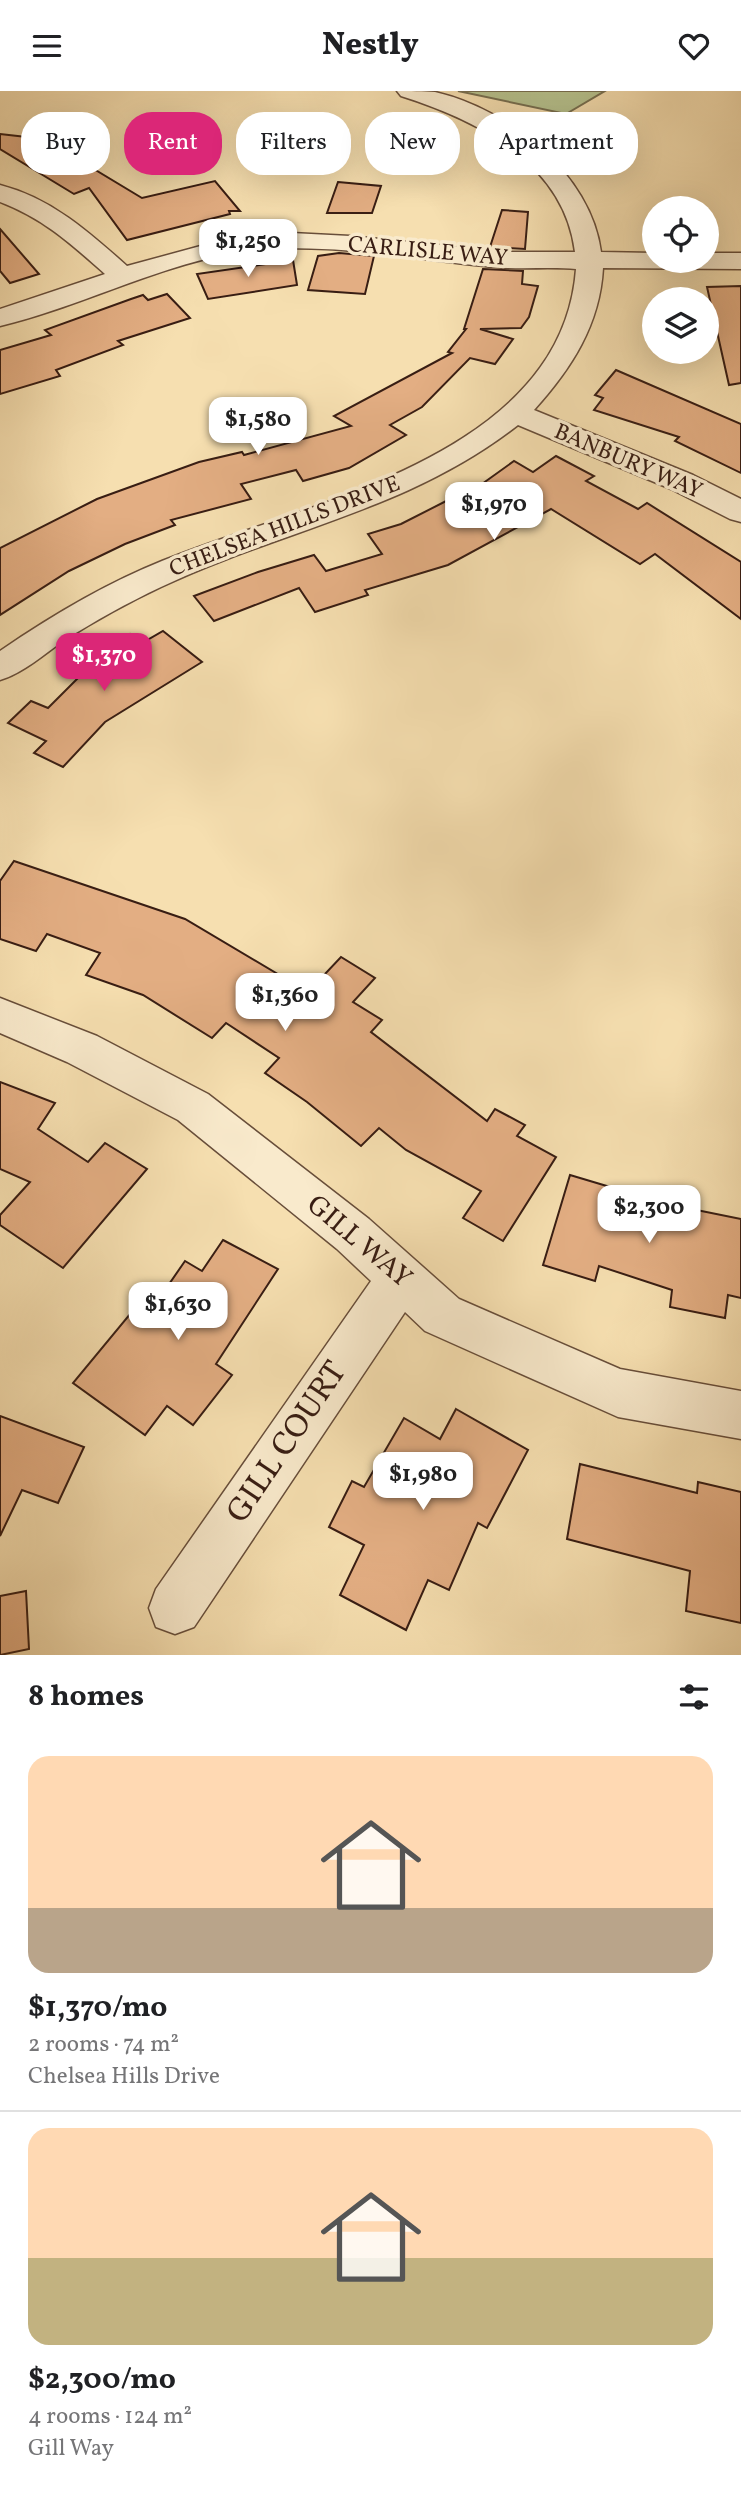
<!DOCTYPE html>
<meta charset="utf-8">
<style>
:root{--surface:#fff;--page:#f2f2f2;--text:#202124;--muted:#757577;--line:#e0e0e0;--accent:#db2777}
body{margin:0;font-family:Vollkorn,serif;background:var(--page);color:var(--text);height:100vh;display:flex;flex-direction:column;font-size:26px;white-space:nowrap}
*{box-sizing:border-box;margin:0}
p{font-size:23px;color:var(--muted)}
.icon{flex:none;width:38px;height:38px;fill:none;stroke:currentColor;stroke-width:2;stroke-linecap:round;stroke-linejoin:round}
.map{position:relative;height:1564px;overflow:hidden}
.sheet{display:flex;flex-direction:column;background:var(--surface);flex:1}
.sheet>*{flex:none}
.top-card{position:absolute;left:21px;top:21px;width:700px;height:63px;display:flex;gap:14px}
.tools{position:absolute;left:642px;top:105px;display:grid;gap:14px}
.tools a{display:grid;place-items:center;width:77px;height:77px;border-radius:50%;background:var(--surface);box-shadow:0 7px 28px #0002;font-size:35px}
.price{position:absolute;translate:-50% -60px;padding:0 16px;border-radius:14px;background:#fff;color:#222;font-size:23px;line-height:46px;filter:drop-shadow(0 2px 4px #0008)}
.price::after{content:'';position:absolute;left:50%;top:42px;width:21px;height:16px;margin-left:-10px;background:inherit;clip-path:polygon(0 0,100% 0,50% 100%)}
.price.current{background:var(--accent);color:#fff}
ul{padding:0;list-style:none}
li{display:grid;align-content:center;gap:14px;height:371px;padding:0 28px}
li+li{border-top:2px solid var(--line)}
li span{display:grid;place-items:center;height:217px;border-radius:21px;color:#555}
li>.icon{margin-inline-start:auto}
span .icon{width:126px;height:126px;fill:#fffc;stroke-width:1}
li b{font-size:30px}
h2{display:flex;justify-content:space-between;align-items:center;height:84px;padding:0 28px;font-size:30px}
.chip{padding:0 24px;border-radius:28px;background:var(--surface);box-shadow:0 7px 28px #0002;font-size:24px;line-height:63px}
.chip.current{background:var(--accent);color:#fff}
header{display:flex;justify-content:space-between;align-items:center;height:91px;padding:0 28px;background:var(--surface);font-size:32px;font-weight:800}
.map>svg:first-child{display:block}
.green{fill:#b7c38f;stroke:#787051;stroke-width:2}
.building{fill:#e3ae83;stroke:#381d13;stroke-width:2}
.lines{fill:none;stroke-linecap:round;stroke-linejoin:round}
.minor-casing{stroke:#684e3a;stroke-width:3}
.minor{fill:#f9eacc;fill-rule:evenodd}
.labels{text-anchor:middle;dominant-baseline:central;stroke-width:7;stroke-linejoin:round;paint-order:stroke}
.far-street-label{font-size:23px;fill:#381d13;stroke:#f9eacc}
.street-label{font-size:28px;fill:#381d13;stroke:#f9eacc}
.near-street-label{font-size:33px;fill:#381d13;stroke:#f9eacc}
</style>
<header><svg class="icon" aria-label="menu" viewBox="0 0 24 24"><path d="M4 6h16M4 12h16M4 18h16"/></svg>Nestly<svg class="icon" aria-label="heart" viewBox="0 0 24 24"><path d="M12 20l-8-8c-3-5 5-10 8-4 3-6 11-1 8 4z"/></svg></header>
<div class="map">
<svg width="741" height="1564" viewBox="0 0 741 1564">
<rect width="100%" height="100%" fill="#f6dfb0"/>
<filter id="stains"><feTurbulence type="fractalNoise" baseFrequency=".00286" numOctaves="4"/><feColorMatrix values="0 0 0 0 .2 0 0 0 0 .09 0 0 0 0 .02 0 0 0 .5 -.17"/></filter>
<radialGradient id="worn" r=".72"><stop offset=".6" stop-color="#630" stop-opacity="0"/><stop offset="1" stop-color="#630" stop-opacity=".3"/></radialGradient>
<polygon class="green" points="458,0 605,0 566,23"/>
<g class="building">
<polygon points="0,43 44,48 142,107 215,90 240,120 229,120 230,123 127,149 89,97 74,103 0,58"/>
<polygon points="338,91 381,95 372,122 327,122"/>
<polygon points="502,119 528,121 525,158 490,156"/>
<polygon points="0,138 39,183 10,192 0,180"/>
<polygon points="339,162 374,165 365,203 308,199 318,165"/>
<polygon points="293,169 297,194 208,208 197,183"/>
<polygon points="483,178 523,180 522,193 538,195 529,226 521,237 480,238 513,248 495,273 470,267 422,316 390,334 406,344 349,377 303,390 296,379 241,393 251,408 171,429 175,434 125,453 69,480 0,524 0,457 97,408 199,371 242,361 244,364 351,335 334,325 452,262 448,261 466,238 464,238"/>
<polygon points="741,195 741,292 729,294 707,196"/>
<polygon points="167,203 190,227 118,250 123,254 56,279 60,285 0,303 0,259 51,244 45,239 131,208 143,204 148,209"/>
<polygon points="616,279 741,333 741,382 675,350 679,346 594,319 603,307 595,304"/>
<polygon points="556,365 594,385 586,390 638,418 647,412 741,471 741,528 655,463 640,473 551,418 448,474 365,499 368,504 315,521 299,497 214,530 194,505 258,481 314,464 326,480 382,463 368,443 401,433 456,405 461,408 514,370 533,381"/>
<polygon points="163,540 202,571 105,631 63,676 34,662 46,650 8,632 31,610 48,617 111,554 130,543 142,552"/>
<polygon points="14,770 185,828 308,901 341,866 375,887 353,911 382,929 371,941 487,1030 495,1018 525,1034 517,1045 556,1066 503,1150 463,1127 481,1100 406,1059 379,1037 361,1055 307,1011 265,982 279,967 226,932 212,947 143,904 86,884 100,862 47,843 36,860 0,848 0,790"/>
<polygon points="0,991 55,1012 38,1038 88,1071 105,1052 147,1078 63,1177 0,1134 0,1124 30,1091 0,1078"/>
<polygon points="570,1084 667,1113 741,1128 741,1207 728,1204 725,1227 670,1216 672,1199 599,1175 595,1190 543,1174"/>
<polygon points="223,1149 278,1178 216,1273 232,1284 193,1334 167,1315 145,1344 73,1292 135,1217 147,1225 185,1170 202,1180"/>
<polygon points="456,1318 528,1359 487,1437 478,1432 449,1499 428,1489 406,1539 340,1504 364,1454 329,1436 352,1390 364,1396 404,1327 440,1348"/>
<polygon points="0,1325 84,1356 58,1412 22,1399 0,1445"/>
<polygon points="580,1373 697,1402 698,1391 741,1401 741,1532 686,1520 690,1480 567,1448"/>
<polygon points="26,1500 29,1558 0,1564 0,1505"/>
</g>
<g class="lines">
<defs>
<g id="minor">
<path d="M397,0C409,0 424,0 435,1C509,18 591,83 601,161L654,162V170H707V162H741V178L603,177C600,234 571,278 534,319L693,384L741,408V431L730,428L671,398L518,334C408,420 283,438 161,496C127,512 95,530 63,550C43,564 23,582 0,589V560C51,525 105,493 162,470C303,412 562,367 576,178C554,176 530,178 507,177C417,171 323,147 233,162C152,177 79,216 0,235V218L105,183C70,152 44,128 0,111V94C51,107 89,141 127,175L230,147L272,141L350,145L509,161H575C564,72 477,29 401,5Z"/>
<polygon points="0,907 97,945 208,1003 369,1128 459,1208 620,1278 741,1300 741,1348 618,1326 425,1240 405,1221 194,1536 175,1543 156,1536 149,1517 156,1498 371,1190 337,1158 178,1029 67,971 0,942"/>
</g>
</defs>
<use href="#minor" class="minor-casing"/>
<use href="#minor" class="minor"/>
</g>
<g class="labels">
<g class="far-street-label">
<text transform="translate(428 161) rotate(5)">CARLISLE WAY</text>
<text transform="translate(628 371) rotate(23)">BANBURY WAY</text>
<text transform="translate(285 436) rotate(-21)">CHELSEA HILLS DRIVE</text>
</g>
<g class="street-label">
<text transform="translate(359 1151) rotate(40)">GILL WAY</text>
</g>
<g class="near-street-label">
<text transform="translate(288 1352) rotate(-56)">GILL COURT</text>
</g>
</g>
<rect width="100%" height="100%" filter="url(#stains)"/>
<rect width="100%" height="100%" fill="url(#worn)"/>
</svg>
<div class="tools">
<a><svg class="icon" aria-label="locate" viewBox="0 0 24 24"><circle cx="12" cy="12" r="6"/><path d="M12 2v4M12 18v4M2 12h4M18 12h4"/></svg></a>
<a><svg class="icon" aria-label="layers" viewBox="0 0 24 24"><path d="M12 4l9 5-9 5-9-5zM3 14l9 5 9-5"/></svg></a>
</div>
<b class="price" style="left:248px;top:188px">$1,250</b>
<b class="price" style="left:258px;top:366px">$1,580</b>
<b class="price" style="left:494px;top:451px">$1,970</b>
<b class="price current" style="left:104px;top:602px">$1,370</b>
<b class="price" style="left:285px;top:942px">$1,360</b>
<b class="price" style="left:649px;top:1154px">$2,300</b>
<b class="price" style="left:178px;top:1251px">$1,630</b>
<b class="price" style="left:423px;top:1421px">$1,980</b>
<div class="top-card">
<a class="chip">Buy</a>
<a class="chip current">Rent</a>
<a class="chip">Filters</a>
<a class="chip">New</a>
<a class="chip">Apartment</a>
</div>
</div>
<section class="sheet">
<h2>8 homes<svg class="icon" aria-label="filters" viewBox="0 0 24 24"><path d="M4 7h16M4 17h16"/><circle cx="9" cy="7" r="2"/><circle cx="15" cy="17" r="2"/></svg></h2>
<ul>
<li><span style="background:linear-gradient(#ffd9b3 70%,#b9a48a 0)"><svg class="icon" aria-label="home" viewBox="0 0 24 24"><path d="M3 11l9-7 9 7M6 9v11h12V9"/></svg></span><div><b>$1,370/mo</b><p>2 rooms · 74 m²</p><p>Chelsea Hills Drive</p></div></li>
<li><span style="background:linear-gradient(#ffd9b3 60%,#c2b280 0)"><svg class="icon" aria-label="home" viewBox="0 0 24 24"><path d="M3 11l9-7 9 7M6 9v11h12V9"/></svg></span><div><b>$2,300/mo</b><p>4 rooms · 124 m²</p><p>Gill Way</p></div></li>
</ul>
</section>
